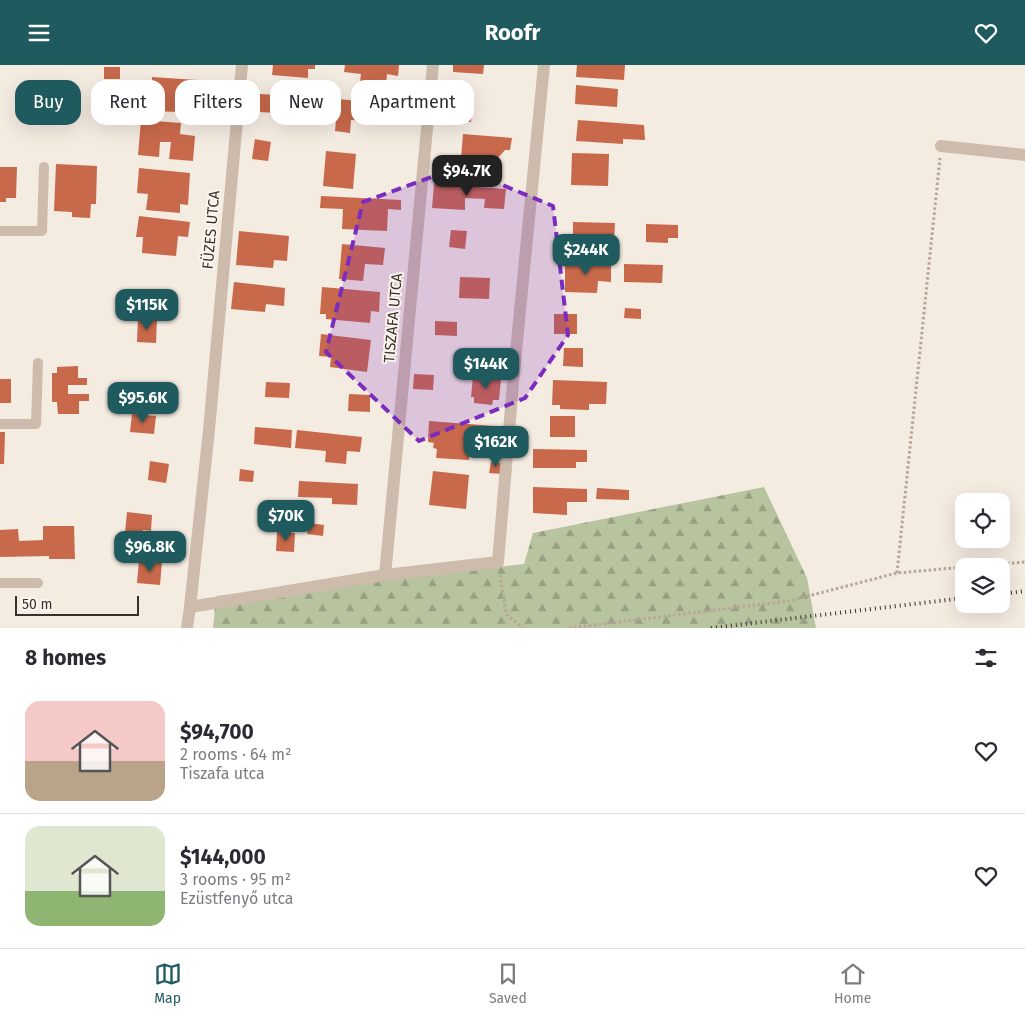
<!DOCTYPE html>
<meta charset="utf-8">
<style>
:root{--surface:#fff;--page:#f2f2f3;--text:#2b2b33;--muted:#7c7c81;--line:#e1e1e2;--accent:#1f5a5e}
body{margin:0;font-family:"Fira Sans",sans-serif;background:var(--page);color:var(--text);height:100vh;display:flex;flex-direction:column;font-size:19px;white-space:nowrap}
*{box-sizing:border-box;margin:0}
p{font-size:16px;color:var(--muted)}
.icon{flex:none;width:28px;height:28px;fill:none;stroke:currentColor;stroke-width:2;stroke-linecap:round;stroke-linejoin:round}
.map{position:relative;height:563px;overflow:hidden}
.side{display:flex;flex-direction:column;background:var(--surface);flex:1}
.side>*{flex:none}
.hud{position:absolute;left:15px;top:15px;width:500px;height:45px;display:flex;gap:10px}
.buttons{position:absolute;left:955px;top:428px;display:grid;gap:10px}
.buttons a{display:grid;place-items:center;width:55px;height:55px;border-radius:10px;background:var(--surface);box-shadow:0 5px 20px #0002;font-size:25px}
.scale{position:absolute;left:15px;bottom:12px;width:124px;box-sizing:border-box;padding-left:5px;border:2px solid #3b302b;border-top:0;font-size:14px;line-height:18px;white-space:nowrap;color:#3b302b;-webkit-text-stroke:4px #fbf5ee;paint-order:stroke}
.price{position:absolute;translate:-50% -42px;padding:0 11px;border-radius:10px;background:var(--accent);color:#fff;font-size:16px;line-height:32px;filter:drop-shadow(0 1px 2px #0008)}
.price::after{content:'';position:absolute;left:50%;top:30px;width:15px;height:11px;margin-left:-8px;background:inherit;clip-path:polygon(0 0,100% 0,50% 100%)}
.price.current{background:#222;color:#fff}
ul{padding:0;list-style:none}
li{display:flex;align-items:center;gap:15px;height:125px;padding:0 25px}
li+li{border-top:1px solid var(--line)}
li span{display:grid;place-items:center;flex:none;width:140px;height:100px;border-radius:15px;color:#555}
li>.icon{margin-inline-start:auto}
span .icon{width:60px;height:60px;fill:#fffc;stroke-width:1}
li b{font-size:21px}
h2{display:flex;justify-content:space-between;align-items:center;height:60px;padding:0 25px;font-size:21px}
.pill{padding:0 18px;border-radius:15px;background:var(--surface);box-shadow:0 5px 20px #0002;font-size:18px;line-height:45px}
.pill.current{background:var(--accent);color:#fff}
header{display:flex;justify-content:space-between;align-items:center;height:65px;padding:0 25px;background:var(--accent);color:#fff;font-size:22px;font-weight:700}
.tabs{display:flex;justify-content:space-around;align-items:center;height:70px;border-top:1px solid var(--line);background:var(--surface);font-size:14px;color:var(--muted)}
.tabs a{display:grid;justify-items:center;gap:2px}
.tabs .current{color:var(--accent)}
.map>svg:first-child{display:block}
.forest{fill:url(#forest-firs)}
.building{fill:#c8694b}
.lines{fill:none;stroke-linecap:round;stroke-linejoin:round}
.path{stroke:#b9a596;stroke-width:3;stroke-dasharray:2.5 2.5;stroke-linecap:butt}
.service{stroke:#cdbbac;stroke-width:10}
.minor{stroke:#cdbbac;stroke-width:12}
.rail{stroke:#3b302b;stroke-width:4;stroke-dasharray:1 4;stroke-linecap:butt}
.marked{fill:#7b2cbf;fill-opacity:0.2;stroke:#7b2cbf;stroke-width:4;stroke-dasharray:10 6;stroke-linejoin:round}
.labels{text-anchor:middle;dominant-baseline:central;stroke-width:4;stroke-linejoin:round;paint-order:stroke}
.street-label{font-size:15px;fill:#3b302b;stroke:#fbf5ee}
</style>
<header><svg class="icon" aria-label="menu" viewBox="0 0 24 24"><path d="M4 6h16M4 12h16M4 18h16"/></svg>Roofr<svg class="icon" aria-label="heart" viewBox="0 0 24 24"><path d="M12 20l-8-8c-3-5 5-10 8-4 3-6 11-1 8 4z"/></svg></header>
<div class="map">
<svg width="1025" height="563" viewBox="0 0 1025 563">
<defs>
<pattern id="forest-firs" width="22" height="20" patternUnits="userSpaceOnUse" patternTransform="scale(1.25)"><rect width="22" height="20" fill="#b8c4a0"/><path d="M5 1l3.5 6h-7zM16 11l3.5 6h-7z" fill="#97a083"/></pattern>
</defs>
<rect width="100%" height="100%" fill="#f4ebe1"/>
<polygon class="forest" points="764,422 807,513 816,563 213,563 216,531 524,499 533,468"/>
<g class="building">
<polygon points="273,0 315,0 315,4 308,4 308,13 272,10"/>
<polygon points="345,0 399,0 398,11 387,9 386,20 360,17 361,9 344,7"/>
<polygon points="453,0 484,0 483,9 453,7"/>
<polygon points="577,0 625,0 624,15 576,12"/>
<rect x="104" y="2" width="16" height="12"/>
<polygon points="152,12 197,15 196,35 180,47 150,46"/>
<polygon points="576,20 618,24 617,42 575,39"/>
<polygon points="440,22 473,24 471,57 453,56 454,41 449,41 450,33 439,32"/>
<polygon points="259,29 280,30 279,48 258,47"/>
<polygon points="338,34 370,37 368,56 351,55 350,68 335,66"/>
<polygon points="121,42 121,52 110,53 109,43"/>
<polygon points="141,55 181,58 180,69 195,71 193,96 169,94 171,77 160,77 159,92 138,90"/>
<polygon points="578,55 644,60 645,75 623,74 623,79 576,76"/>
<polygon points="463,69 512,73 510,85 505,85 497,94 495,110 460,106"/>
<polygon points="255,74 271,77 268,96 252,94"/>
<polygon points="326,86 356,89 353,124 323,121"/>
<polygon points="572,88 609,89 608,121 571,120"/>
<polygon points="56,99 97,101 96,139 91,139 90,153 72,152 72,147 54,146"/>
<polygon points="0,102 17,102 16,133 6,133 6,137 0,137"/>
<polygon points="139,103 190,108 188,140 180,139 180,148 146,145 148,129 137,128"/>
<polygon points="434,119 506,124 504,144 484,143 485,134 465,133 465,145 432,143"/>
<polygon points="321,131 401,135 401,145 388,144 387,166 342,164 343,144 320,143"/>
<polygon points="139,151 190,157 188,172 178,171 176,191 142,188 143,172 136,172"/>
<polygon points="573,157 615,158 614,176 573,175"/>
<polygon points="646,159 678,160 678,173 668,173 668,178 646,177"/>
<polygon points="451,165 467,166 465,184 449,182"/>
<polygon points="239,166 289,171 287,196 274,195 273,203 236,200"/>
<polygon points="342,179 385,183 383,200 365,199 363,216 339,214"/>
<polygon points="565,196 611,197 611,217 598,216 597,228 565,227"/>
<polygon points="624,199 663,200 662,218 624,217"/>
<polygon points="460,212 490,213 489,234 459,233"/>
<polygon points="234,217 285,223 284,241 266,239 265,247 231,244"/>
<polygon points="322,222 380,227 379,247 371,246 370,258 326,254 326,249 320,249"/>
<polygon points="625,243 641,244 641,254 624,253"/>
<rect x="554" y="249" width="23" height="20"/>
<polygon points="138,253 157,254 156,278 137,277"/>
<polygon points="435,256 457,257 457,271 435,270"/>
<polygon points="321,269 371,275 367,307 330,302 331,292 319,291"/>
<polygon points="564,283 583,283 583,302 563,301"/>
<polygon points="78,301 78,313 87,313 87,320 68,320 68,329 89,329 89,336 79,336 79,349 58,349 57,337 52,337 52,308 57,308 57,302"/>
<polygon points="414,309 434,310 433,325 413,324"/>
<polygon points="473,312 501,314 499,335 493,335 492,340 474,338 474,332 471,332"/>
<rect x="0" y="314" width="11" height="24"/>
<polygon points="553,315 607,317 606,339 589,339 589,345 560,344 560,340 552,340"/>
<polygon points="266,317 290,318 289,333 265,332"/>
<polygon points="349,329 370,330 370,347 348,346"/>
<polygon points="132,349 156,351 154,369 130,367"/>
<rect x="550" y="351" width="25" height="21"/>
<polygon points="429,356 494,361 492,386 470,384 469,395 436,393 437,384 433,383 434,378 428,377"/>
<polygon points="255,362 292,365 291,383 254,379"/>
<polygon points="297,365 362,372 360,387 347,386 346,399 325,397 326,386 295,383"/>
<polygon points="0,367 5,367 4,399 0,399"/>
<polygon points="533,384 587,385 587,397 576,397 576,403 533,403"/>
<polygon points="150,396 169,399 166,418 148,415"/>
<polygon points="491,397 503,398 501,409 489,408"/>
<polygon points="240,404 254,406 253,417 239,416"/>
<polygon points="433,406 469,410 466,444 429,440"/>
<polygon points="299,416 358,419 357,440 332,439 332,433 298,432"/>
<polygon points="533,422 587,424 587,437 567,437 567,450 533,448"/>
<polygon points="597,423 629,425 629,435 596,434"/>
<polygon points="127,447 152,450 151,466 143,465 143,470 125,468"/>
<polygon points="309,458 324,460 323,471 307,469"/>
<polygon points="43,461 74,461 75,494 49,494 49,491 0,492 0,465 18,464 19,476 43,475"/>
<polygon points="277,467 295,468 294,487 276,486"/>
<polygon points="139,495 162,497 160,520 137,518"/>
</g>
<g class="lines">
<g class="path">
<polyline points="977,501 1025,497"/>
<polyline points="897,508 940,93"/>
<polyline points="500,510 506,549 523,563"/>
<polyline points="569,563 789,536 897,508 964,502"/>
</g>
<g class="service">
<polyline points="0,166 42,166 44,102"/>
<polyline points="0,359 36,359 38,298"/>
<polyline points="0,518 38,518"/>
</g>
<g class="minor">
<polyline points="242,0 209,365 190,542 385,510 498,497 514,307 544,0"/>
<polyline points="941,81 1025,90"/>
<polyline points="385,510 433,0"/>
<polyline points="187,563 190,542"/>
</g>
<g class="rail">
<polyline points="1001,529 1025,526"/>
<polyline points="711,563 964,533"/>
</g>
</g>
<path class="marked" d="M459,102L553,141L568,270L525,333L419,376L326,287L363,137Z"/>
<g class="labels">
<g class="street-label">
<text transform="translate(211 165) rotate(-85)">FÜZES UTCA</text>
<text transform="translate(393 253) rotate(-85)">TISZAFA UTCA</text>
</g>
</g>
</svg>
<div class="buttons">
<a><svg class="icon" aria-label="locate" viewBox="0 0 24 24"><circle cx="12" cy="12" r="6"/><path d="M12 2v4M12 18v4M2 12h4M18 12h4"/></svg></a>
<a><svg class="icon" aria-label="layers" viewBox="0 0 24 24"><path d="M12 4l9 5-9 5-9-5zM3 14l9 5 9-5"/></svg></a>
</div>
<div class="scale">50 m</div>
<b class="price current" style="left:467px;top:132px">$94.7K</b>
<b class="price" style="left:586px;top:211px">$244K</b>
<b class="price" style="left:147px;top:266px">$115K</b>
<b class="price" style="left:486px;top:325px">$144K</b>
<b class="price" style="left:143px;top:359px">$95.6K</b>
<b class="price" style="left:496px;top:403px">$162K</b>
<b class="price" style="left:286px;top:477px">$70K</b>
<b class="price" style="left:150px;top:508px">$96.8K</b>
<div class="hud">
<a class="pill current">Buy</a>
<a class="pill">Rent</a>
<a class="pill">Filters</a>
<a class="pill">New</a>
<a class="pill">Apartment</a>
</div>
</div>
<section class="side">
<h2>8 homes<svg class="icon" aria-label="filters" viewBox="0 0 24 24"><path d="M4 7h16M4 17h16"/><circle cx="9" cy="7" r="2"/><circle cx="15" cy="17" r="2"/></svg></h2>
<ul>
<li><span style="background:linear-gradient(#f6c9c9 60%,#b9a48a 0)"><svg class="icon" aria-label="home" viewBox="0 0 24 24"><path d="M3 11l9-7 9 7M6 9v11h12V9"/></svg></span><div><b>$94,700</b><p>2 rooms · 64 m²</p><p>Tiszafa utca</p></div><svg class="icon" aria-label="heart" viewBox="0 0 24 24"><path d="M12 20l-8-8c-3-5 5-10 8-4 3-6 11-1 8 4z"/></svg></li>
<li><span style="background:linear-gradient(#dfe7d0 65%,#8fb573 0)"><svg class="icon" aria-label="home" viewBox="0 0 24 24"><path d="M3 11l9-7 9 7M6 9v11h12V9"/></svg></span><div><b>$144,000</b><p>3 rooms · 95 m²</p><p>Ezüstfenyő utca</p></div><svg class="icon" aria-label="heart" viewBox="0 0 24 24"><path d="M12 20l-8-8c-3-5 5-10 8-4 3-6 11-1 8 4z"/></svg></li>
</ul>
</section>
<nav class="tabs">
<a class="current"><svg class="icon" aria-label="map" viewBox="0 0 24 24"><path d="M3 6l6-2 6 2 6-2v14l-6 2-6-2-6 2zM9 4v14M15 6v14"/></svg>Map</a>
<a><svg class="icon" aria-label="saved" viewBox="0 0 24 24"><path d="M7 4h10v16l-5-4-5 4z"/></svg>Saved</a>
<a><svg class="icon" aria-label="home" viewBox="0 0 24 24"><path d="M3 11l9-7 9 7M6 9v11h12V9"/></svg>Home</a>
</nav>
